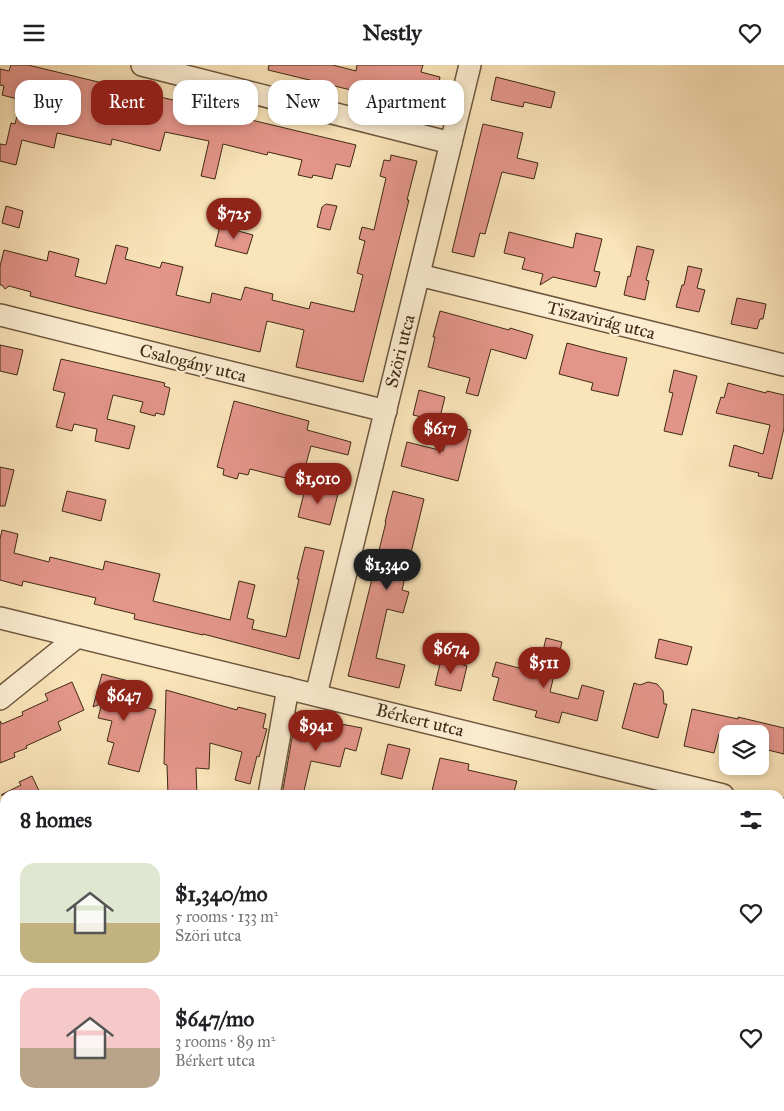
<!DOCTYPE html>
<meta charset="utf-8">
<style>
:root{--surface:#fff;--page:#f2f2f2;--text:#202124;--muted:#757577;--line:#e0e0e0;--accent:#8f2418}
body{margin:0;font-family:"IM FELL Great Primer",serif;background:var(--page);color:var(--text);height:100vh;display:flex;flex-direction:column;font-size:19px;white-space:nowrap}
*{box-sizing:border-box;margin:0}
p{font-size:16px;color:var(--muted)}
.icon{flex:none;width:28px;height:28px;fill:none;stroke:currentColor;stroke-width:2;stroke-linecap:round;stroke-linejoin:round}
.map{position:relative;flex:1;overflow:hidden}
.side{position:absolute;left:0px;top:725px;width:785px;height:321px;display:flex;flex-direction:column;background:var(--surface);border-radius:15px 15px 0 0;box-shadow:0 2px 8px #0003}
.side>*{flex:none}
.banner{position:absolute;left:15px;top:15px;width:500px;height:45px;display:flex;gap:10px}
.fabs{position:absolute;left:719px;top:660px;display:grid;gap:10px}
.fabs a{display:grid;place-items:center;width:50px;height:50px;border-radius:10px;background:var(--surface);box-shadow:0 2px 8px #0003;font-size:25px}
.price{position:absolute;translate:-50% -42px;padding:0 11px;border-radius:18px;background:var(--accent);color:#fff;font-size:16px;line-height:32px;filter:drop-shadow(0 1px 2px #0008)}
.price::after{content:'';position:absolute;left:50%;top:30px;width:15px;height:11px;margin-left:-8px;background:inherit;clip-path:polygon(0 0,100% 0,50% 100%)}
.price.on{background:#222;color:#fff}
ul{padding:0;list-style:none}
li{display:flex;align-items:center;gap:15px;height:125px;padding:0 20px}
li+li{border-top:1px solid var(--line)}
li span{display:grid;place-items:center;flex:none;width:140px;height:100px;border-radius:15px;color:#555}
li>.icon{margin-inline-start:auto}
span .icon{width:60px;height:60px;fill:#fffc;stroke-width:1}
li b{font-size:21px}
h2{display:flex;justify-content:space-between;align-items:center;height:60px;padding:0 20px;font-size:21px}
.pill{padding:0 18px;border-radius:15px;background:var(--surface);box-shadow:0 2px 8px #0003;font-size:18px;line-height:45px}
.pill.on{background:var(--accent);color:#fff}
header{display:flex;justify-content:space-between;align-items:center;height:65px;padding:0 20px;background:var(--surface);font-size:22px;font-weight:700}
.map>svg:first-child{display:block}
.green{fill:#c1c38c;stroke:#807650}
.water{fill:#9ebfae;stroke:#788371}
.building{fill:#e3958a;stroke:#3f2a15}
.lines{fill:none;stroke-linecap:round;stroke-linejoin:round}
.minor-casing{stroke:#6e583e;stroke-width:24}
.minor{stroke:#fcedd2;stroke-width:21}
.labels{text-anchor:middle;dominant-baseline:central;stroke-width:4.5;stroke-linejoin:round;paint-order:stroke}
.street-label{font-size:18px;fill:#3f2a15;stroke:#fcedd2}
</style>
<header><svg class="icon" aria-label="menu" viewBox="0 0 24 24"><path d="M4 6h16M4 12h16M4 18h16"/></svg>Nestly<svg class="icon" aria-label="heart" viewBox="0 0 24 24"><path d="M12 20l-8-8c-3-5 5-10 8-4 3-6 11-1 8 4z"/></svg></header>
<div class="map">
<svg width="784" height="1046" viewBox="0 0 784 1046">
<rect width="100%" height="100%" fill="#fae4b9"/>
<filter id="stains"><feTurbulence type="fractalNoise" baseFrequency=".004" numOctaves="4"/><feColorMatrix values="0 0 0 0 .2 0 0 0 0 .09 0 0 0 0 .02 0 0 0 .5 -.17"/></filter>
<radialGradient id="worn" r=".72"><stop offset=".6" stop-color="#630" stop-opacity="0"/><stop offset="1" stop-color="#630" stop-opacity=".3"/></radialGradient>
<g class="green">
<polygon points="5,891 5,943 0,945 0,892"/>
<polygon points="780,894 784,895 784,949 780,947"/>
<polygon points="5,992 5,1041 91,1041 80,1046 0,1046 0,994"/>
<polygon points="780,1002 784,1003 784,1043 778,1041 780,1041"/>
</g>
<g class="water">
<polygon points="5,943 5,992 0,994 0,945"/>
<polygon points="780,947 784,949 784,1003 780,1002"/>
</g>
<g class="building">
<polygon points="11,0 28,0 177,36 176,37 356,80 350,102 336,99 332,114 313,110 312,113 298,110 302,95 268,87 267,90 223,79 215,114 201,111 209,76 165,67 160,86 112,74 111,80 57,68 54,83 22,75 16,100 0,96 0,79 6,80 11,58 15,59 21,35 2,30 4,21 0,20 0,4 9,6"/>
<polygon points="269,0 333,0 356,6 357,0 423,0 421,7 440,12 438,23 440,23 433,48 405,42 405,40 351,26 351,25 268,5"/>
<polygon points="496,12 555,27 551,43 524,37 523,42 491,35"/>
<polygon points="483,59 523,68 517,93 538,98 534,114 502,107 485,169 480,168 474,192 452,187"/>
<polygon points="391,90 417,96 407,135 409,135 363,317 296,302 304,265 267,256 260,287 89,246 30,231 31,227 9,221 5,224 2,220 0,220 0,201 4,185 47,196 49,186 79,194 75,211 106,219 116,180 128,183 125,194 160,203 162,197 183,202 176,230 210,238 212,228 241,235 245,222 273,229 272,235 309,244 311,237 354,247 363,210 357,208 365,176 359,174 362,162 374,165 386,113 380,111 384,95 390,96"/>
<polygon points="326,139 337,141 330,165 317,162 322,142"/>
<polygon points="6,141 23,146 19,163 2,158"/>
<polygon points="220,161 253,170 247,189 215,181"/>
<polygon points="509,167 573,183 576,168 602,174 594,206 600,207 596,222 553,212 540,220 543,209 522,204 525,193 504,188"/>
<polygon points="637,181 654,185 646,215 649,216 645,235 624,230 628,211 630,212"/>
<polygon points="688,201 702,204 697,223 705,225 699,247 676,242 682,220 684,220"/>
<polygon points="737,233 766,239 763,254 760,254 757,264 731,259"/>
<polygon points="440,246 509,265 510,263 533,270 526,294 491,284 478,331 466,328 470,313 428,302 435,272 433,272"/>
<polygon points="567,278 601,287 627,293 618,331 591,325 593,318 559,309"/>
<polygon points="0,280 23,285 17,310 0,306"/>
<polygon points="61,294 165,318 164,321 170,323 164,350 156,348 155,351 140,347 143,337 113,330 107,354 135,361 129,384 95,376 97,364 74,359 72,366 56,362 65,328 53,325"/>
<polygon points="674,305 697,311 682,370 664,366 673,328 669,327"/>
<polygon points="728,318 766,328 767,326 784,330 784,363 772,414 758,411 759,408 729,401 734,380 763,389 770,360 716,348 721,332 724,333"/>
<polygon points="419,325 445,332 439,356 413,350"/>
<polygon points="234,336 309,356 307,365 351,377 348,390 311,381 301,417 250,404 248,410 239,408 237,414 223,410 224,404 217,402"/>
<polygon points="450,360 471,365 458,416 401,401 407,377 443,386"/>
<polygon points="0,402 14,405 5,441 0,441"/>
<polygon points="306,420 338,429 330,460 298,452"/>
<polygon points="67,426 106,435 101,456 62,446"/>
<polygon points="393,426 424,434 402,525 409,527 403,548 387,544 376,593 405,600 399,623 348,611 386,457 385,457"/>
<polygon points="2,465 18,469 14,488 49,497 50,492 103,505 105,496 160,509 153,536 230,555 239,516 255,520 247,553 254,555 252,564 286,572 299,514 297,514 305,482 324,486 299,594 203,569 203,570 134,554 135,549 94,539 96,533 23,516 22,521 0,515 0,474"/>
<polygon points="546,573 562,577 550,627 578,634 582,620 604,626 597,656 562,647 559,658 535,652 537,646 493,635 499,613 492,611 496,597 538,608"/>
<polygon points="659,574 692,582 687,600 655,593"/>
<polygon points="441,594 467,601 461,626 435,620"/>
<polygon points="102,609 136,618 131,638 156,645 139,707 108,699 114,678 107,676 112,656 98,653 102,638 93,642"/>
<polygon points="72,617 84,645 58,657 61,665 26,681 27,683 14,688 15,692 0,698 0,656 2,659 23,650 22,647 48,635 45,629"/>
<polygon points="648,617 657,619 663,626 664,639 667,639 658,673 622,663 634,618 640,620"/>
<polygon points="166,625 237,645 238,642 266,649 263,663 267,664 259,692 257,691 250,719 235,715 242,687 210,678 209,704 196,703 197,730 168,730 167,700 164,699"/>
<polygon points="692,644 738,654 738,652 784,663 784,689 760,683 760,669 719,669 714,688 684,681"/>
<polygon points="295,656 340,666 341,659 362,663 356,686 345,683 340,702 311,696 303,730 282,730"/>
<polygon points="388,679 410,684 402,714 381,709"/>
<polygon points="440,693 469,699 468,705 517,716 513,730 431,730"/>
<polygon points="32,711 41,730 1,730 21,720 19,717"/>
</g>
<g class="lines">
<defs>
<g id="minor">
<polyline points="142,0 451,78"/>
<polyline points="419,210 784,300"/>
<polyline points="0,250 386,346"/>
<polyline points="0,553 723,730"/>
<polyline points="316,630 470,0"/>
<polyline points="0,634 77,572"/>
<polyline points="269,730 288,623"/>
<polyline points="780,744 784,745"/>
</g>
</defs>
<use href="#minor" class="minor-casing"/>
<use href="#minor" class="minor"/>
</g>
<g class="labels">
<g class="street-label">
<text transform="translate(601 255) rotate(14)">Tiszavirág utca</text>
<text transform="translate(400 286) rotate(-76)">Szöri utca</text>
<text transform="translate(193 298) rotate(14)">Csalogány utca</text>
<text transform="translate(420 655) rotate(14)">Bérkert utca</text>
</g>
</g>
<rect width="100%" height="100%" filter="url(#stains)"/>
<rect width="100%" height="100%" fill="url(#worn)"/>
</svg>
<div class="fabs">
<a><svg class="icon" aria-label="layers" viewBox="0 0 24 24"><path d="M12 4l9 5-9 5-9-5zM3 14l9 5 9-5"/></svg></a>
</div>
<b class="price" style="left:234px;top:175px">$725</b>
<b class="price" style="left:440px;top:390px">$617</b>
<b class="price" style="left:318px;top:440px">$1,010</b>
<b class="price on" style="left:387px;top:526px">$1,340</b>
<b class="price" style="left:451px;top:610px">$674</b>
<b class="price" style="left:544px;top:624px">$511</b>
<b class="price" style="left:124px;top:657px">$647</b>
<b class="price" style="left:316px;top:687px">$941</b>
<div class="banner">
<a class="pill">Buy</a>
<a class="pill on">Rent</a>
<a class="pill">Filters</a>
<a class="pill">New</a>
<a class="pill">Apartment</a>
</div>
<section class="side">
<h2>8 homes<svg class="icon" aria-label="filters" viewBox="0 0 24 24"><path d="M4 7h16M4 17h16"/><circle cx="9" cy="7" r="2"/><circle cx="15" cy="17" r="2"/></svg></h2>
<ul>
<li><span style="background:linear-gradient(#dfe7d0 60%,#c2b280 0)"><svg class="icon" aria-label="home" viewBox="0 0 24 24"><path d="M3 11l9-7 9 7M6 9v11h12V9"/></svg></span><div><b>$1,340/mo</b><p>5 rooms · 133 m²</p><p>Szöri utca</p></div><svg class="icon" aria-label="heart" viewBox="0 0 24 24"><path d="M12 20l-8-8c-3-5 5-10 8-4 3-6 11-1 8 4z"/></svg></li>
<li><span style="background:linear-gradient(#f6c9c9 60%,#b9a48a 0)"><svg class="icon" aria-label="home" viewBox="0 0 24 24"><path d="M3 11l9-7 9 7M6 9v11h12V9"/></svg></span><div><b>$647/mo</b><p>3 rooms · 89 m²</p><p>Bérkert utca</p></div><svg class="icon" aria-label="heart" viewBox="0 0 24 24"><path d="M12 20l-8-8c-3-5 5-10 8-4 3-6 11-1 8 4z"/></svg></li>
</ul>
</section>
</div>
